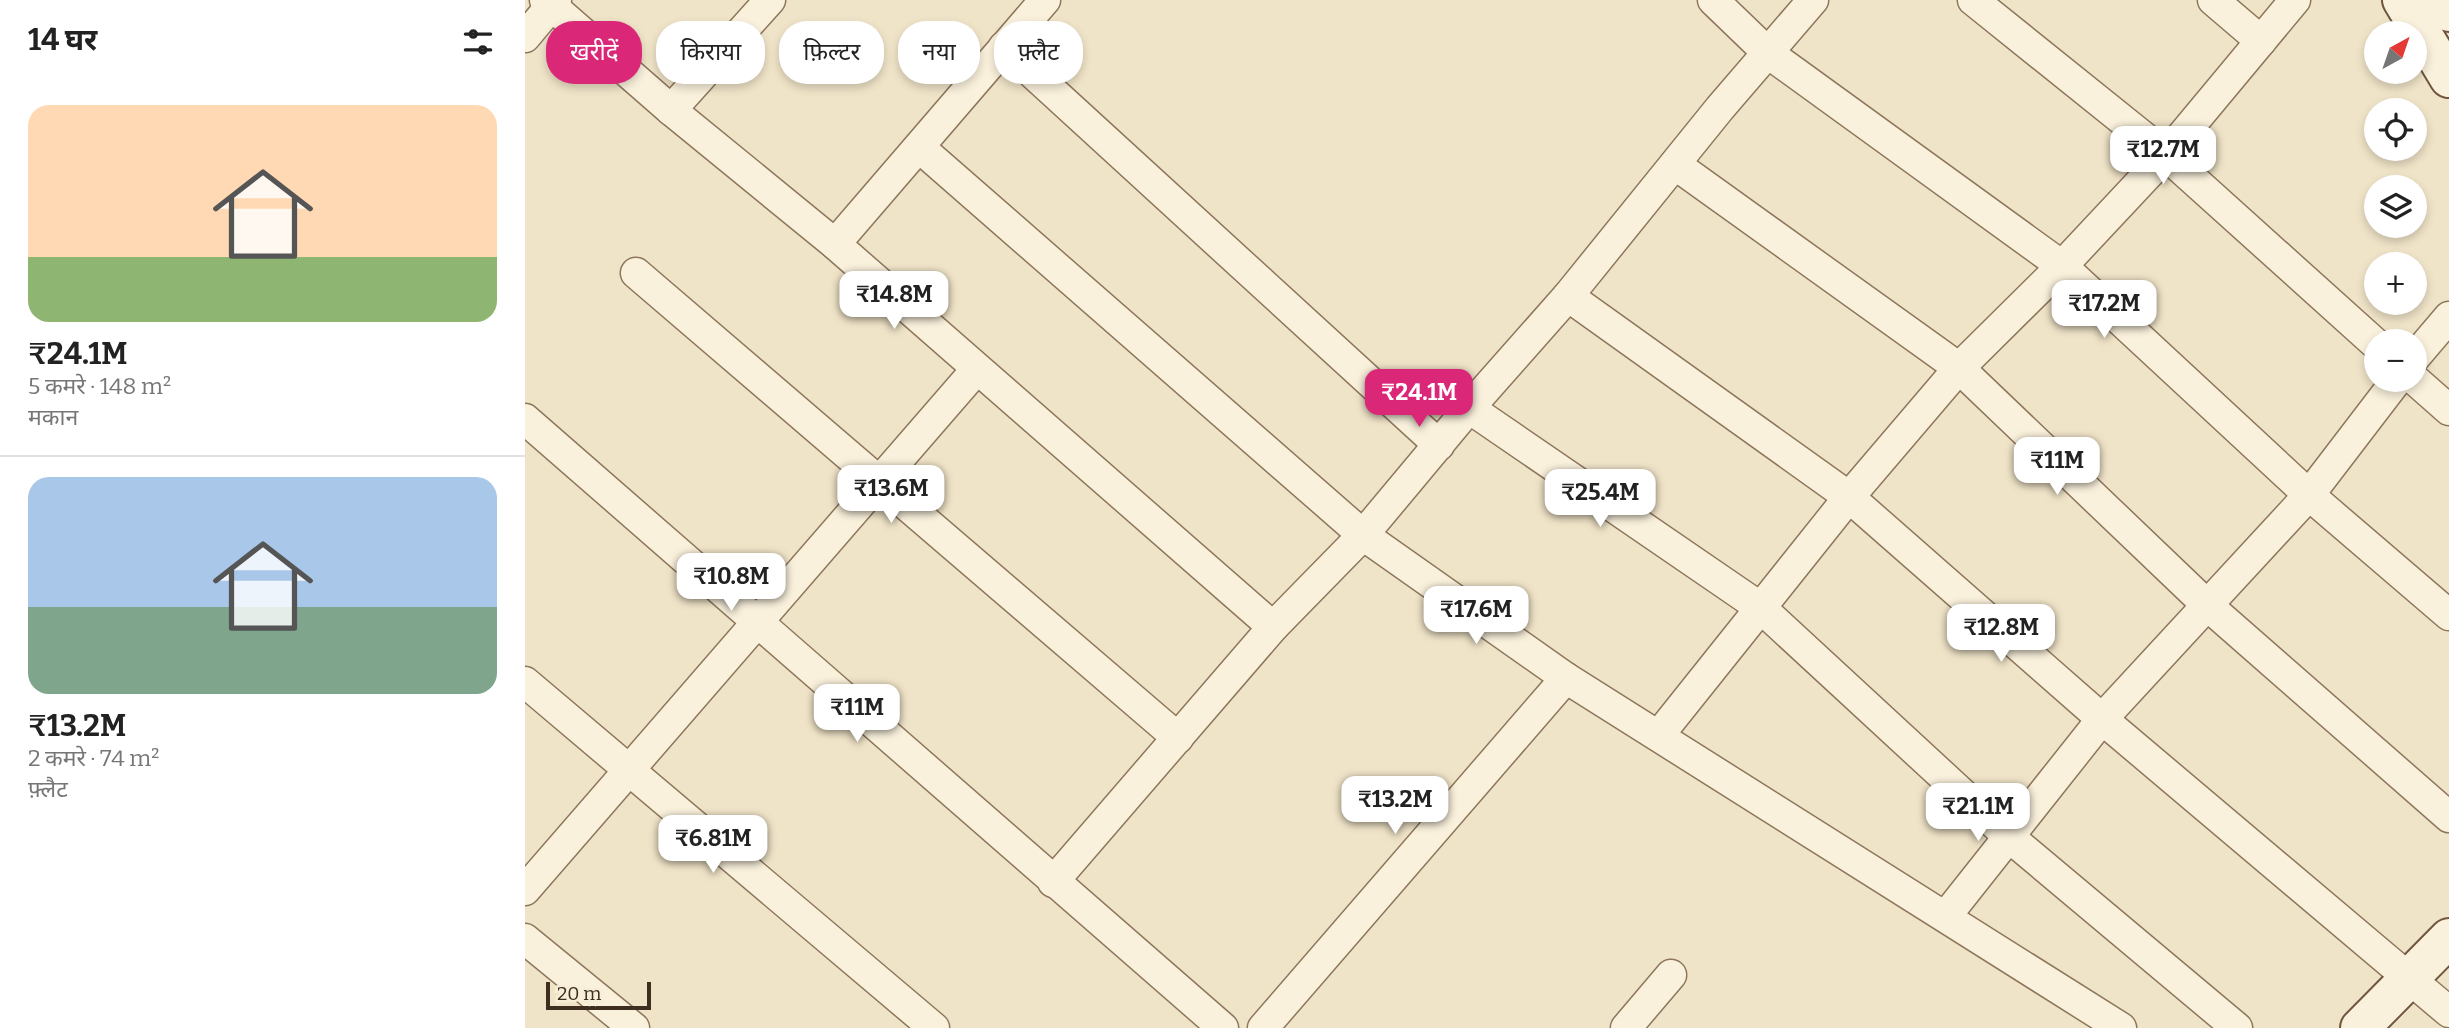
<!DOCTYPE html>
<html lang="hi">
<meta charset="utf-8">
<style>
:root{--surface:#fff;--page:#f6f6f6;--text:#222;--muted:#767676;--line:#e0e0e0;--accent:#db2777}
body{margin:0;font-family:Bitter,"Noto Sans Devanagari",serif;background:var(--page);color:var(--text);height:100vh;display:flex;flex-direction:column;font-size:26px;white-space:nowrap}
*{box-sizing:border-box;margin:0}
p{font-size:23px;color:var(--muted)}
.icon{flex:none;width:38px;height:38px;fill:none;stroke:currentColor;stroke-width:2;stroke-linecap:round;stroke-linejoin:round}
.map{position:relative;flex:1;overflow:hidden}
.side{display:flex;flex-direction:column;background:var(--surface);width:525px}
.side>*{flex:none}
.top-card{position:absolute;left:21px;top:21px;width:665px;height:63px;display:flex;gap:14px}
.needle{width:46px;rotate:40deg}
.tools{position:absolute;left:1839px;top:21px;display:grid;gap:14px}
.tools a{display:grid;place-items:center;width:63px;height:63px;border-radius:50%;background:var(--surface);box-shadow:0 4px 10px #0003;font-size:35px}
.scale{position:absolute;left:21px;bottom:18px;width:105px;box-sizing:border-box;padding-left:7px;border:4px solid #3d2e20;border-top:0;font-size:19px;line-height:24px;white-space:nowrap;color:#3d2e20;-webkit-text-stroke:5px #f7eed8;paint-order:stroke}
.price{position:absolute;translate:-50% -60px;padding:0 16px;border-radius:14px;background:#fff;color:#222;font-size:23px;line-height:46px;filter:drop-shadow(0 2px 4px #0008)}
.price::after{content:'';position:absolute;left:50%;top:42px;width:21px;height:16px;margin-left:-10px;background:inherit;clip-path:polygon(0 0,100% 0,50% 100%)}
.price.selected{background:var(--accent);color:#fff}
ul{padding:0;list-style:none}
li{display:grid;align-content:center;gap:14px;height:371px;padding:0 28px}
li+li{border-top:2px solid var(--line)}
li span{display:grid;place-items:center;height:217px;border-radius:21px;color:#555}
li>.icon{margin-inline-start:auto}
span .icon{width:126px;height:126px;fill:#fffc;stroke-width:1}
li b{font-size:30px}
h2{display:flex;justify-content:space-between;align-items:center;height:84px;padding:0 28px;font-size:30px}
.tag{padding:0 24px;border-radius:28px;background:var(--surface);box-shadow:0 4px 10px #0003;font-size:24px;line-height:63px}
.tag.selected{background:var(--accent);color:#fff}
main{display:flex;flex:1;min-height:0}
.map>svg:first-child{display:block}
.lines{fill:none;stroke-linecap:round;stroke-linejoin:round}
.minor-casing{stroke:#8d765c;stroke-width:33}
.secondary-casing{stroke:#6f573f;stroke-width:42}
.minor{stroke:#faf1dc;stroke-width:30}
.secondary{stroke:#faf1dc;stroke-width:38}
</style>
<main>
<section class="side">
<h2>14 घर<svg class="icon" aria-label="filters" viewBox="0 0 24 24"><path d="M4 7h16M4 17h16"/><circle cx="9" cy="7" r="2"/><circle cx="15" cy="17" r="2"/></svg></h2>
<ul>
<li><span style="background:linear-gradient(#ffd9b3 70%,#8fb573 0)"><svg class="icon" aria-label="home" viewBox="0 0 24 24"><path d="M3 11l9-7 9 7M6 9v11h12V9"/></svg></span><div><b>₹24.1M</b><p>5 कमरे · 148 m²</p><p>मकान</p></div></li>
<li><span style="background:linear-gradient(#a9c7e8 60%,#7fa58c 0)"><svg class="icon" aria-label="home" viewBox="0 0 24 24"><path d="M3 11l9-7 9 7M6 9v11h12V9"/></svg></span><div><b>₹13.2M</b><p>2 कमरे · 74 m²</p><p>फ़्लैट</p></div></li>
</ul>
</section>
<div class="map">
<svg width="1924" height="1028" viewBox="0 0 1924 1028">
<rect width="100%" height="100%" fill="#f0e4c8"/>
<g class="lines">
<defs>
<g id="minor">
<polyline points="20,0 146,110 310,244 748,627"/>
<polyline points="1188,0 1243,53 1537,266 1784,495 1924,615"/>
<polyline points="1448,0 1641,155 1852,345"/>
<polyline points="1688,0 1736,41"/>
<polyline points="0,37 31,0"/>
<polyline points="479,47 914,445"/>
<polyline points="146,110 245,0"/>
<polyline points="394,147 838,535 1041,678 1596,1028"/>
<polyline points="1151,165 1434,368 1682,605 1924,817"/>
<polyline points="310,244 520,0"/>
<polyline points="111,273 653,738"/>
<polyline points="1043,296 1324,497 1577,719 1924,1012"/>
<polyline points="1890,357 1924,317"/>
<polyline points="1890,380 1924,410"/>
<polyline points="944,408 1236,608 1483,836 1712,1028"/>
<polyline points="0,419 698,1028"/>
<polyline points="0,682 409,1028"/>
<polyline points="1134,735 1324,497 1434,368 1537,266 1641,155 1770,0"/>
<polyline points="528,882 748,627 838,535 944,408 1043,296 1195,108 1288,0"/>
<polyline points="0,890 451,370"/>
<polyline points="1421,916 1577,719 1784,495 1872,380"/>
<polyline points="0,939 109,1028"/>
<polyline points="738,1028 1041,678"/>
<polyline points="1101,1028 1146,975"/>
</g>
<g id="secondary">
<polyline points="1877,0 1924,78"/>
<polyline points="1917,0 1924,12"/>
<polyline points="1835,1028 1924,938"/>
</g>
</defs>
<use href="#minor" class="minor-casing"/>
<use href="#secondary" class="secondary-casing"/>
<use href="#minor" class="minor"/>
<use href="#secondary" class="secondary"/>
</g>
</svg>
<div class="tools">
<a><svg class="needle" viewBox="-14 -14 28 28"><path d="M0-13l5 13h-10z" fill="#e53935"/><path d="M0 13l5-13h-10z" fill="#767676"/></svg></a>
<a><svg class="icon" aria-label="locate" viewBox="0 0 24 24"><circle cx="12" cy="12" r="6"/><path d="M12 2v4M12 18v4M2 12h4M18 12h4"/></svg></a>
<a><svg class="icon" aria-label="layers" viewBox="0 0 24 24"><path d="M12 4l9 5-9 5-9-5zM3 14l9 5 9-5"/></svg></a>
<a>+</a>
<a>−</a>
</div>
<div class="scale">20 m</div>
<b class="price" style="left:1638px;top:186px">₹12.7M</b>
<b class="price" style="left:369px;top:331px">₹14.8M</b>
<b class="price" style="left:1579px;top:340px">₹17.2M</b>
<b class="price selected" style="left:894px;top:429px">₹24.1M</b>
<b class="price" style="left:1532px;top:497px">₹11M</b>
<b class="price" style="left:366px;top:525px">₹13.6M</b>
<b class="price" style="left:1075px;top:529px">₹25.4M</b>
<b class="price" style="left:206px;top:613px">₹10.8M</b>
<b class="price" style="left:951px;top:646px">₹17.6M</b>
<b class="price" style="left:1476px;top:664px">₹12.8M</b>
<b class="price" style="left:332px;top:744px">₹11M</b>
<b class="price" style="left:870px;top:836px">₹13.2M</b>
<b class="price" style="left:1453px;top:843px">₹21.1M</b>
<b class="price" style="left:188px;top:875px">₹6.81M</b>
<div class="top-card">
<a class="tag selected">खरीदें</a>
<a class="tag">किराया</a>
<a class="tag">फ़िल्टर</a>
<a class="tag">नया</a>
<a class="tag">फ़्लैट</a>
</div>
</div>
</main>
